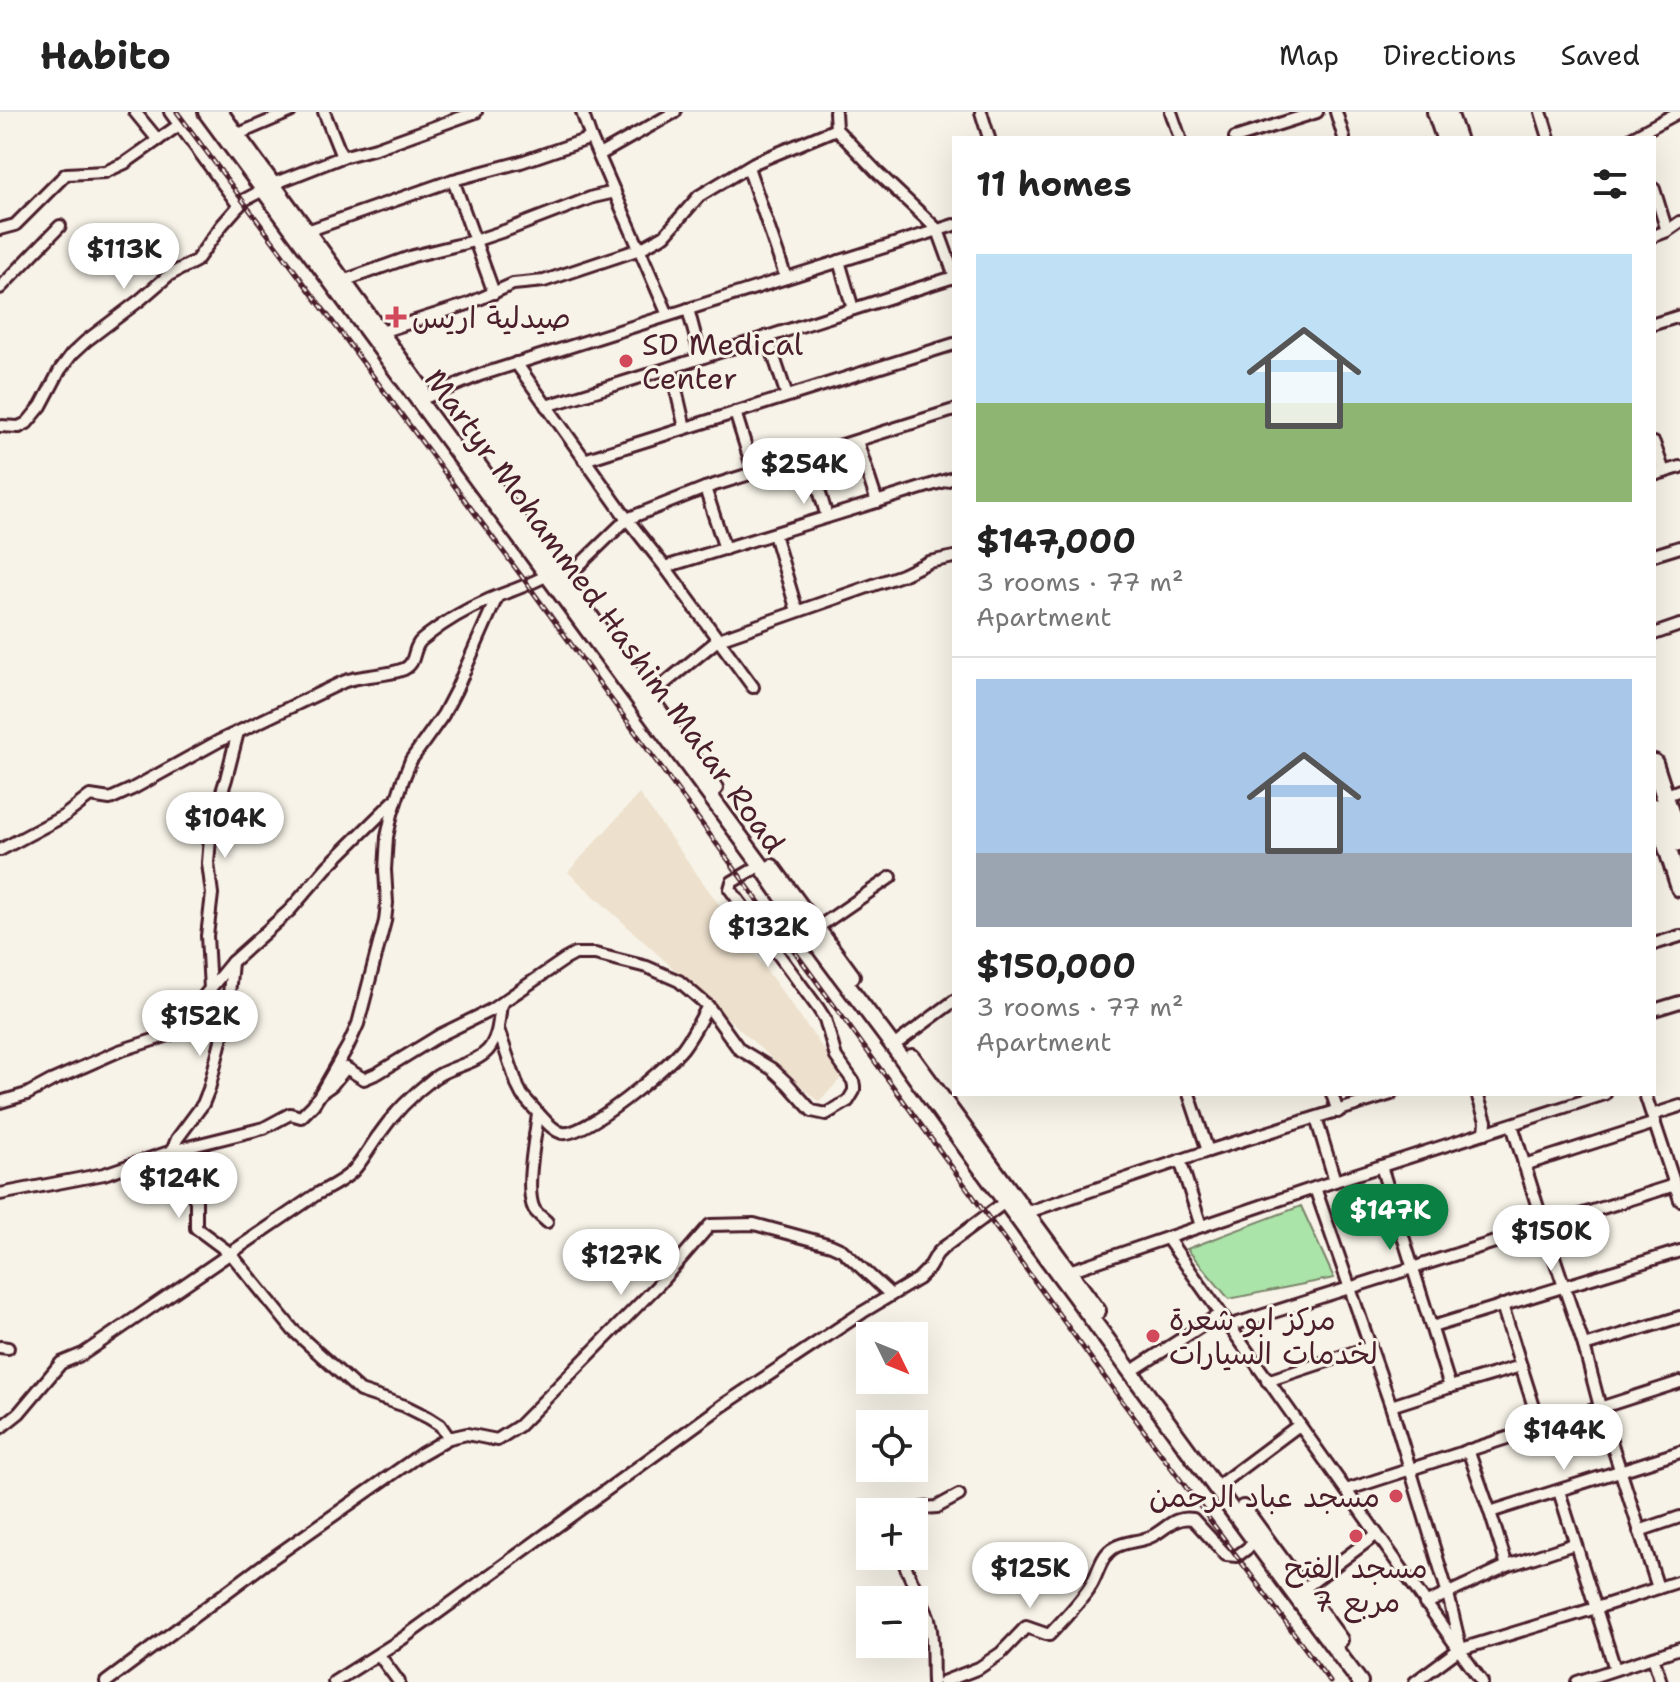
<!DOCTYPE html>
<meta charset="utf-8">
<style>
:root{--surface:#fff;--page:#f2f2f2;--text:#222;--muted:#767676;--line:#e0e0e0;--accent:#0b8043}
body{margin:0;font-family:"Shantell Sans","Playpen Sans Arabic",sans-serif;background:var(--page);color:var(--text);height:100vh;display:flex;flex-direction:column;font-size:30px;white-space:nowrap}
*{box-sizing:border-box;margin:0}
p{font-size:26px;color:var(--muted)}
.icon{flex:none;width:44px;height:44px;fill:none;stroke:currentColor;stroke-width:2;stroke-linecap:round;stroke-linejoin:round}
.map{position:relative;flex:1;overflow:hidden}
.side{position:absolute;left:952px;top:24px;width:704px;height:960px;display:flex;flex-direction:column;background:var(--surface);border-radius:0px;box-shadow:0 8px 32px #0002}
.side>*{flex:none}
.needle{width:52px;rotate:133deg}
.controls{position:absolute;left:856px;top:1210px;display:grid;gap:16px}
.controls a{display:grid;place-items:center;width:72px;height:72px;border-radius:0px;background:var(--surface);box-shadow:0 8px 32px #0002;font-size:40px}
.price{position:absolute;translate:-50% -68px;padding:0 18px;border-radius:28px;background:#fff;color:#222;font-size:26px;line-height:52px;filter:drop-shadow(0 2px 4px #0008)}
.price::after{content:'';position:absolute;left:50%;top:48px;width:24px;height:18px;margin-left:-12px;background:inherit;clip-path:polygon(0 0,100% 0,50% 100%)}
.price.active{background:var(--accent);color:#fff}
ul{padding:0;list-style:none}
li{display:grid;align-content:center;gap:16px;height:424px;padding:0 24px}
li+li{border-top:2px solid var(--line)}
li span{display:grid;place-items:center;height:248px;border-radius:0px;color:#555}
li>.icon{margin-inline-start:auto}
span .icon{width:144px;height:144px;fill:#fffc;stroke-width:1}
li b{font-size:34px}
h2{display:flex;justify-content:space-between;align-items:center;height:96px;padding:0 24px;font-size:34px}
header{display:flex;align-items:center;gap:48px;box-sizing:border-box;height:112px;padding:0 40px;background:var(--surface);border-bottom:2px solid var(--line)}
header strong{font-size:38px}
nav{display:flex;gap:44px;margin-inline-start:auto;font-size:28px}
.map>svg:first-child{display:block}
.built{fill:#ede0cc}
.green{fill:#aae4a8;stroke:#7a826a;stroke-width:2}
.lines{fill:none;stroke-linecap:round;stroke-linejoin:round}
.minor-casing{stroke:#4a1f2b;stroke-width:16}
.major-casing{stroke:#4a1f2b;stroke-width:20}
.highway-casing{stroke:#4a1f2b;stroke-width:22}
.minor{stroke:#f7f3e8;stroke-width:10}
.major{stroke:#f7f3e8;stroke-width:14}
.highway{stroke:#f7f3e8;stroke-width:16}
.rail-casing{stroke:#4a1f2b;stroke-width:5}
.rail{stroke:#f7f3e8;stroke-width:2;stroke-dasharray:6;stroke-linecap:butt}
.poi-dot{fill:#d1495b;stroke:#f7f3e8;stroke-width:3}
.labels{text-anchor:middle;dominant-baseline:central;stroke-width:6;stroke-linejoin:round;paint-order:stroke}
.poi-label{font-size:30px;fill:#4a1f2b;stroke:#f7f3e8;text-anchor:start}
.street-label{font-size:30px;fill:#4a1f2b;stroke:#f7f3e8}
</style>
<header>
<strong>Habito</strong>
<nav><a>Map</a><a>Directions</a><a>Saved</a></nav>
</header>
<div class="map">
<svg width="1680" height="1570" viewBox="0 0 1680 1570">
<rect width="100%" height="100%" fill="#f7f3e8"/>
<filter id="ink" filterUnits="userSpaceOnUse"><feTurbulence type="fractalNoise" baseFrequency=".0125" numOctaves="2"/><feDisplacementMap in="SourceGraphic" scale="16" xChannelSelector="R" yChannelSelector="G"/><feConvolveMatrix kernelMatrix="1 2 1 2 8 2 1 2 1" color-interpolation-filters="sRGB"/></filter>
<g filter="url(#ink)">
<polygon class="built" points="639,682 843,964 819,990 568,760"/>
<polygon class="green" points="1301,1094 1334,1166 1229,1187 1187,1137"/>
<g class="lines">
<defs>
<g id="minor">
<polyline points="135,0 158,28"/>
<polyline points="170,0 239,94"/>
<polyline points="324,0 342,45"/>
<polyline points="582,0 591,26 668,203"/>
<polyline points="835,0 836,17 877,60 938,118 954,162"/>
<polyline points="981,0 989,26"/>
<polyline points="1171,0 1180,26"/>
<polyline points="1336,0 1344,26"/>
<polyline points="1541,0 1549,26"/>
<polyline points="236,23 290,0"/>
<polyline points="1235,26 1317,0"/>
<polyline points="1631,26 1679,0"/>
<polyline points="599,43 675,0"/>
<polyline points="748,55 786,166"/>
<polyline points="453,68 494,181"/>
<polyline points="273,72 342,45 376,36 476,0"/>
<polyline points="1654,77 1667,119"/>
<polyline points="0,117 15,113 66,62 105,60 125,51 179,13"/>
<polyline points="307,119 453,68 521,50 591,26"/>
<polyline points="1654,124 1667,119 1680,110"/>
<polyline points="839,149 853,197"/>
<polyline points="343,169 413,144 474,129 507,118 593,85 615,80"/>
<polyline points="0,176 60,114"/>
<polyline points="688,197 701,246"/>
<polyline points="1654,212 1680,204"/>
<polyline points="381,220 468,192 513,172 544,169 640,137 665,123 699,84 754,51 836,17"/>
<polyline points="767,224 787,284"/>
<polyline points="516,251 627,407 665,455 753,575"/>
<polyline points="671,256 685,316"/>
<polyline points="427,285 480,263 954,113"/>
<path d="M546,294C683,253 818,208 954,165"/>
<polyline points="735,300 754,361"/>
<polyline points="0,314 19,315 27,311 41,294 60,258 72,242 86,229 140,188 169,163 196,149 222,113 244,88 263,78"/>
<polyline points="857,329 877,390"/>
<polyline points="1654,331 1664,360"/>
<polyline points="809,344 827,405"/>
<polyline points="584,348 954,232"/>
<polyline points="1654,363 1680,355"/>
<polyline points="705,376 725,437"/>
<polyline points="774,422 797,499"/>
<polyline points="1654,443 1680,435"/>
<polyline points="665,455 954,366"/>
<polyline points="564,468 627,407 705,376 954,298"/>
<polyline points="1654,522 1680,513"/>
<polyline points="648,585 719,527 902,463 929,450 954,445"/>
<polyline points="1664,684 1680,678"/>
<path d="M0,738L64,704L90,684L110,687L132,677L219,629L343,570C362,562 384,565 404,557C416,551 412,541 419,531C421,528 426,525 428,523C446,509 467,497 488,488C509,479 531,473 551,461"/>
<polyline points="817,816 891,765"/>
<polyline points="1654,832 1680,824"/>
<polyline points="232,850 227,904 209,977 203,992 177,1027 172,1039 196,1089 196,1116 231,1142 293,1218 360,1279 405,1294 429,1306 440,1313 449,1326"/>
<polyline points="210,877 207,824 212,782 208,751 211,714 226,667 238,620"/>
<polyline points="1654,898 1680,890"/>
<path d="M498,917L518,975L522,983L538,1001C536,1023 524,1078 534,1097C537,1102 543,1106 547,1110"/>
<polyline points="900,929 954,889"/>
<polyline points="321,981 332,973 346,956 364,967 378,961 440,923 491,898 564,848 575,842 595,842 647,855 679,869 708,894 739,937 772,957 787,971 812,999 826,1002 848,989 854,979 854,974 853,969 836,945 825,907 818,896 730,777 732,770 761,753"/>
<polyline points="1189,982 1208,1039"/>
<polyline points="1332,982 1338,1000"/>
<polyline points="1477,982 1486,1009 1485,1021"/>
<polyline points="1645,982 1680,1088"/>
<polyline points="0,990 27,982 51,969 119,939 169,923 182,911 232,850 290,798 328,754 394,689"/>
<path d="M538,1001C545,1008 552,1018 562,1021C584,1026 668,955 683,936C693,923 700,908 708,894"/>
<polyline points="1652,1003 1680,994"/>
<polyline points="1316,1006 1335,1069"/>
<polyline points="1512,1013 1544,1115 1584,1234 1600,1295 1658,1476"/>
<polyline points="1180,1048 1201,1114"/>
<polyline points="1524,1053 1655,1011"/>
<polyline points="1381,1054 1450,1275 1391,1294"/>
<polyline points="1315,1076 1391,1294 1448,1482 1461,1538"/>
<polyline points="0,1082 104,1062 172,1039 264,1016 290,1002 301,1005 313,993 321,981 348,934 358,912 385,809 387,791 385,758 387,725 392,702 403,668 411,648 443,603 456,578 497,485"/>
<polyline points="1025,1101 1208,1039 1391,982"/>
<polyline points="1167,1126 1482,1570"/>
<polyline points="1069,1159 1335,1069 1605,982"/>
<polyline points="1229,1214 1675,1073"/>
<polyline points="1432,1215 1680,1139"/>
<polyline points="1584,1234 1680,1205"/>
<polyline points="0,1235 8,1236"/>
<polyline points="1521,1254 1540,1314"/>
<polyline points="1138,1255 1220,1202"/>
<polyline points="1267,1269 1370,1235"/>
<polyline points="1450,1275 1521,1254 1502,1193"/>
<path d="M0,1316L19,1301L61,1251L83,1242L317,1082C330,1075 343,1069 353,1059C363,1048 370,1035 378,1024C393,1002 413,982 434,966C450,954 474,953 488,938C499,925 499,907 501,891"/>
<polyline points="1468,1338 1490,1400 1680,1340"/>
<polyline points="1223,1370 1299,1313"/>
<polyline points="1346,1378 1680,1270"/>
<polyline points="1559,1379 1615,1557"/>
<polyline points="914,1400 923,1396 937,1395 959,1383"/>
<polyline points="1639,1419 1680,1405"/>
<path d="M902,1444C908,1466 922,1485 929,1507C934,1527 932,1550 933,1570"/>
<polyline points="1507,1454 1574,1432"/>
<polyline points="1298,1481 1377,1422"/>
<polyline points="1425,1492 1507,1454 1490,1400"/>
<polyline points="379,1543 399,1570"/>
<polyline points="1653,1545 1661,1570"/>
<polyline points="106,1570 267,1450 421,1342 449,1326 467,1322 497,1328 519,1314 659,1172 710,1113 754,1112 831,1133 842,1138 891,1183"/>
<polyline points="334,1570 402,1527 722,1294 863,1200 918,1167 929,1156 937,1142 943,1136 1005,1090"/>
<path d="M943,1570L979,1556L1001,1541L1026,1515L1049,1523C1063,1508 1079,1492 1090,1475C1098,1463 1100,1445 1112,1437C1124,1428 1141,1431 1154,1423C1168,1415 1175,1404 1193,1407L1226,1443L1237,1444L1256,1430"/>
<polyline points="1415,1570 1458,1538 1596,1496 1680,1469"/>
<polyline points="1577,1570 1680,1536"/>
</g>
<g id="major">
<path d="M206,0L761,753C805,821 857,884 904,949C967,1039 1032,1126 1097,1214C1185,1333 1271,1453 1360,1570"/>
<polyline points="220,0 422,277"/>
<polyline points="470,342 564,468 715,676"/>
<polyline points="772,755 852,864"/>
<polyline points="912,945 1098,1199"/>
<polyline points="1243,1396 1340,1528"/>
</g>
<g id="highway">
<polyline points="1436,0 1445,26"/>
<polyline points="1448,0 1457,26"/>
<polyline points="1654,651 1680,731"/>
<polyline points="1654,695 1680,776"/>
</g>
</defs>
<use href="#minor" class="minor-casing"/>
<use href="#major" class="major-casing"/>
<use href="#highway" class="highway-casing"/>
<use href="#minor" class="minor"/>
<use href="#major" class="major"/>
<use href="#highway" class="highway"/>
<defs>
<polyline id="rail" points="177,0 528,473 1119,1285 1330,1570"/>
</defs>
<use href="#rail" class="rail-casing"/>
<use href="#rail" class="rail"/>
</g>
</g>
<g class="poi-dot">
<path d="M392 193h8v8h8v8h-8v8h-8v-8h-8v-8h8z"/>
<circle cx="626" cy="249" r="8"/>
<circle cx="1153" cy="1224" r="8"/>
<circle cx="1396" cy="1384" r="8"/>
<circle cx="1356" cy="1424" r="8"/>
</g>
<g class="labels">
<g class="poi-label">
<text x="412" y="205">صيدلية اريس</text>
<text x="642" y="232">SD Medical<tspan x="642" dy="34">Center</tspan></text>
<text x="1169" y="1207">مركز ابو شعرة<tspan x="1169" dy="34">لخدمات السيارات</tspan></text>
<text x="1380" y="1384" text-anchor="end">مسجد عباد الرحمن</text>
<text x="1356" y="1455" text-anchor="middle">مسجد الفتح<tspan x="1356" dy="34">مربع 7</tspan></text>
</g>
<g class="street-label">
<text transform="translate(605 499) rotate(54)">Martyr Mohammed Hashim Matar Road</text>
</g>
</g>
</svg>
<div class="controls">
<a><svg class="needle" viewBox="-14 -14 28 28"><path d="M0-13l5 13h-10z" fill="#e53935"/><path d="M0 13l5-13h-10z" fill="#767676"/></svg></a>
<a><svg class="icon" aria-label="locate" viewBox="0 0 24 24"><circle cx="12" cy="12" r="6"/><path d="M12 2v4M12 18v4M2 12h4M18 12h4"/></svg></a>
<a>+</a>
<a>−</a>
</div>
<b class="price" style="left:124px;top:179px">$113K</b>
<b class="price" style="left:804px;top:394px">$254K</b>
<b class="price" style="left:225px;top:748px">$104K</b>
<b class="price" style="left:768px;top:857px">$132K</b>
<b class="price" style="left:200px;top:946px">$152K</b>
<b class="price" style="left:179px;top:1108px">$124K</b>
<b class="price active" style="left:1390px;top:1140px">$147K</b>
<b class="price" style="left:1551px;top:1161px">$150K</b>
<b class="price" style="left:621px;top:1185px">$127K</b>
<b class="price" style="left:1564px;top:1360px">$144K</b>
<b class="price" style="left:1030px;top:1498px">$125K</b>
<section class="side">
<h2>11 homes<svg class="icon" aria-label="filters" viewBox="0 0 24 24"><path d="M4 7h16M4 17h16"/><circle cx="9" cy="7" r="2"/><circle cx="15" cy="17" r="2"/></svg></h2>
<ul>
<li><span style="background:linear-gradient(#bfe0f5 60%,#8fb573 0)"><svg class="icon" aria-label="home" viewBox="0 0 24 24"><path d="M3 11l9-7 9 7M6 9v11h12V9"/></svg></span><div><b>$147,000</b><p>3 rooms · 77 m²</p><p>Apartment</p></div></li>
<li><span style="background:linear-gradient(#a9c7e8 70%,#9aa5b1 0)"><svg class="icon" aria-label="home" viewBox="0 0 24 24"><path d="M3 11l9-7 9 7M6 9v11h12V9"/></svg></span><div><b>$150,000</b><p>3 rooms · 77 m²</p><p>Apartment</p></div></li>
</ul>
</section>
</div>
